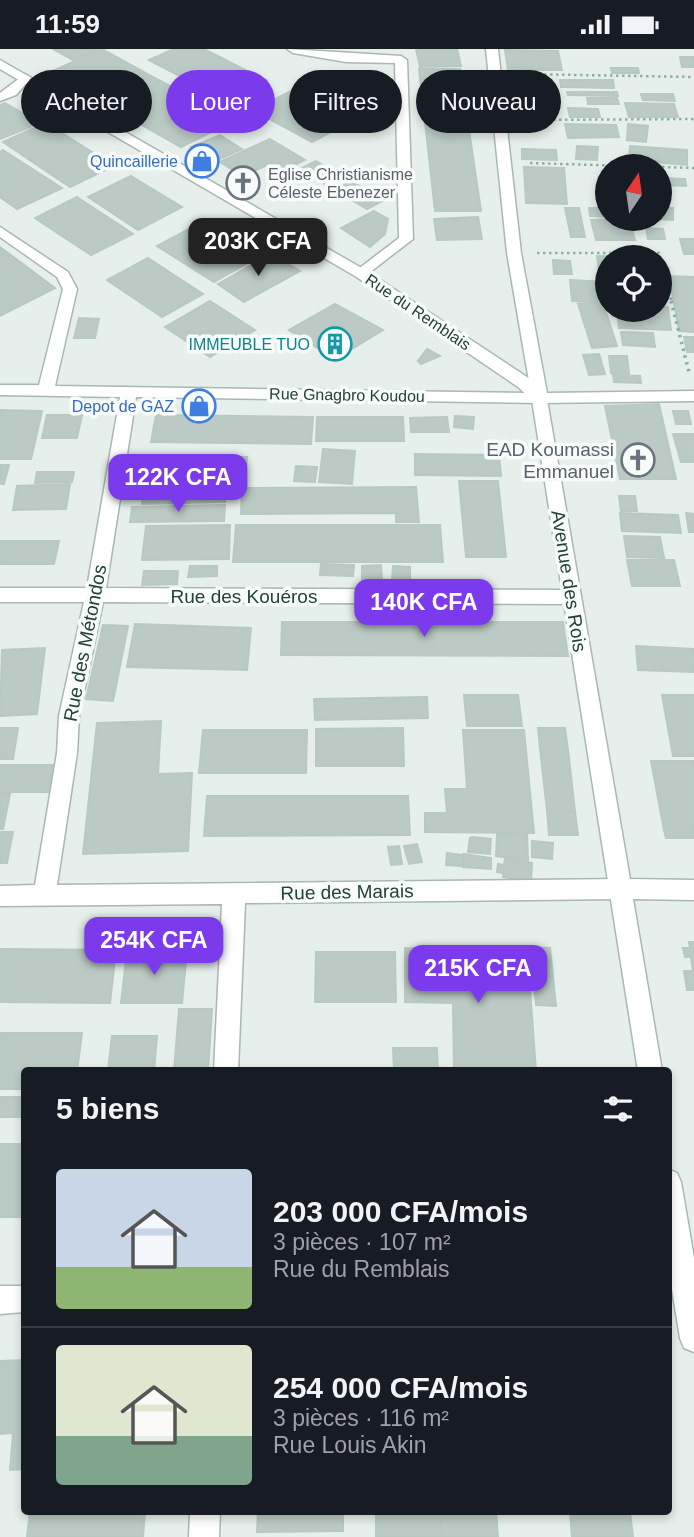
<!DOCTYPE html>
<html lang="fr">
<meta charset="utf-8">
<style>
:root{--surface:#171b24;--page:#242831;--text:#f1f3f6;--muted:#9ea1a6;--line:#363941;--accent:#7c3aed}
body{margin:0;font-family:Arial,sans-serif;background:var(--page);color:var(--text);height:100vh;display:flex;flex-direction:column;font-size:26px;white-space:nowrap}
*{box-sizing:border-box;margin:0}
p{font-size:23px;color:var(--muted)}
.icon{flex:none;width:38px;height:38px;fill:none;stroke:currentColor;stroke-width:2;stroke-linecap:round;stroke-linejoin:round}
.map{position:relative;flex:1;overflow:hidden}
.details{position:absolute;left:21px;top:1018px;width:651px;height:448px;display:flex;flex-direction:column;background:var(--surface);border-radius:7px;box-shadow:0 4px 10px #0003}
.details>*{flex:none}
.top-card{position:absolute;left:21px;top:21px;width:653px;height:63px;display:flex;gap:14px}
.needle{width:46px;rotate:13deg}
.tools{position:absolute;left:595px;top:105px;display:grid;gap:14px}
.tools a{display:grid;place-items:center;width:77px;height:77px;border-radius:50%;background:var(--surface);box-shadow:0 4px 10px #0003;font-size:35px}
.price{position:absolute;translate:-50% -60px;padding:0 16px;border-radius:14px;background:var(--accent);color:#fff;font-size:23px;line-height:46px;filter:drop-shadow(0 2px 4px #0008)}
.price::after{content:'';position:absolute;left:50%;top:42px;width:21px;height:16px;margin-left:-10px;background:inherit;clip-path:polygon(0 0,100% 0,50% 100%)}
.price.on{background:#222;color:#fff}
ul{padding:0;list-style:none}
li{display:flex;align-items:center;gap:21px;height:175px;padding:0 35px}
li+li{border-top:2px solid var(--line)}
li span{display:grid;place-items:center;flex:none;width:196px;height:140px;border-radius:7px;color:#555}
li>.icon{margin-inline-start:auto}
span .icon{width:84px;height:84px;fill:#fffc;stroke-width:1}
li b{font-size:30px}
h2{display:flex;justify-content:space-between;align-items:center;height:84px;padding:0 35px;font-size:30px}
.pill{padding:0 24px;border-radius:32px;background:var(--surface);box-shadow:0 4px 10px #0003;font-size:24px;line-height:63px}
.pill.on{background:var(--accent);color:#fff}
.status{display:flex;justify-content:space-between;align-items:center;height:49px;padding:0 35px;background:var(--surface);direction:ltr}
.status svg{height:19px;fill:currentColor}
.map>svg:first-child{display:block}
.building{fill:#bbcac4;stroke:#b8c9c2;stroke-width:2}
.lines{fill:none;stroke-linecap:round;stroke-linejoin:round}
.service-casing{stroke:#a8b8b2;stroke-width:3}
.minor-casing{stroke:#a8b8b2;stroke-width:3}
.tertiary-casing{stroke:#a8b8b2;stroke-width:3}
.path-far1{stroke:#86b3a5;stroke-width:2.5;stroke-dasharray:2.5 3.5;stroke-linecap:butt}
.path{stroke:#86b3a5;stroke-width:3.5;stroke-dasharray:2.5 4.5;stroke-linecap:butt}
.service{fill:#fff;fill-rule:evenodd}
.minor{fill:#fff;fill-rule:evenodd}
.tertiary{fill:#fff;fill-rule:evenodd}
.labels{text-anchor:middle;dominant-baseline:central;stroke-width:7;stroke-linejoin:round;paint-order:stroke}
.far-shop-label{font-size:16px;fill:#366cbe;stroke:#f7fbf9;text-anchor:end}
.far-worship-label{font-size:16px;fill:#5b616d;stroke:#f7fbf9;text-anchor:start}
.far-street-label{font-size:16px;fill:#24423a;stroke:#f7fbf9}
.far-culture-label{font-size:16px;fill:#0d838f;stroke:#f7fbf9;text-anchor:end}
.worship-label{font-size:19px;fill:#5b616d;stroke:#f7fbf9;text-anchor:end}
.street-label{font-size:19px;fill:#24423a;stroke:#f7fbf9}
</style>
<div class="status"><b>11:59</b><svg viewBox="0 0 49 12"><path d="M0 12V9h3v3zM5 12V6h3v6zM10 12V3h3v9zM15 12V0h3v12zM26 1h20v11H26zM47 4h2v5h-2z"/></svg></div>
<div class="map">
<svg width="694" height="1488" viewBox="0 0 694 1488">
<rect width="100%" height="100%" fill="#e6efeb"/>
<g class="building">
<polygon points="53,0 95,0 97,1 73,11"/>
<polygon points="102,0 149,26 96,49 50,23"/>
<polygon points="174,0 204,0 267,32 227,52 149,11"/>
<polygon points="416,0 457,0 461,17 420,18"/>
<polygon points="505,1 558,2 562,21 508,21"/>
<polygon points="680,8 694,8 694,18 682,18"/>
<polygon points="611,19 638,19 639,24 612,24"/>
<polygon points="419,20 460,20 481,162 435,162"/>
<polygon points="149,26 172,38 119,62 96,49"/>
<polygon points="506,29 543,30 545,41 507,41"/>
<polygon points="560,31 613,31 614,39 561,38"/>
<polygon points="303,36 363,66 312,93 253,61"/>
<polygon points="172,38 202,55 149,80 119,62"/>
<polygon points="567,43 617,43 618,47 568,46"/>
<polygon points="641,45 673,45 675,52 643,51"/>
<polygon points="587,49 617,49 619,55 588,55"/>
<polygon points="5,54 40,74 0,90 0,56"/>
<polygon points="625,54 674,55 678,68 629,68"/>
<polygon points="202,55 234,72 181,98 149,80"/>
<polygon points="568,59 598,60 600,68 570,68"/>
<polygon points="46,74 114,117 70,138 3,93"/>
<polygon points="565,75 616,76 619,88 568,89"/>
<polygon points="628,75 648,77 646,93 627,91"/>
<polygon points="220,86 242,100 213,113 191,98"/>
<polygon points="270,90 305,111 282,122 270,115 254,122 244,116 233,121 220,113"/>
<polygon points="577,97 598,98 597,111 576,110"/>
<polygon points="630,97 687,101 687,116 629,111"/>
<polygon points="522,100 556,101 557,111 522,110"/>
<polygon points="3,101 62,139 17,160 0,148 0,103"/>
<polygon points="316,112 384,151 367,160 300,120"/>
<polygon points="524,118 564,119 567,155 526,154"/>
<polygon points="131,127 182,158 138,181 88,148"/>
<polygon points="660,129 685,130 686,137 660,136"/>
<polygon points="77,148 133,185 91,206 35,169"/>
<polygon points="660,158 673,159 673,171 656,170 660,170"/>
<polygon points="565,159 579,159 585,188 571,188"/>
<polygon points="589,159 606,159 607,168 590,167"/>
<polygon points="374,162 388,170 385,185 370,198 341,179"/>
<polygon points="478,168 482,190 437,191 434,170"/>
<polygon points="629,170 635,191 596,191 591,171"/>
<polygon points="202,173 258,208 214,233 157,197"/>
<polygon points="646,179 663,180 665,190 648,190"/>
<polygon points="680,190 694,190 694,205 684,205"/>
<polygon points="0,198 55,239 0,267"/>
<polygon points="271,205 300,222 244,253 218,235"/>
<polygon points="597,207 629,208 607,208 607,222 599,222"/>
<polygon points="148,209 203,245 162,268 107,231"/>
<polygon points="553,211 570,212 572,225 554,225"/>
<polygon points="669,227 694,228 694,283 679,282"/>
<polygon points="570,231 607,233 607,254 572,252"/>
<polygon points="210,252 255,281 210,308 165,278"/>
<polygon points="603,254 617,297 592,299 578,255"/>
<polygon points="335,255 383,281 335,310 289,281"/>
<polygon points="660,258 668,258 671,281 619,279 617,261 660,261"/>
<polygon points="79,269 99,270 95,289 74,289"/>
<polygon points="621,283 653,284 655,298 623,296"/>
<polygon points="684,288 694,288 694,303 687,303"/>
<polygon points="427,300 440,307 421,315 418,312"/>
<polygon points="599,305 605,325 589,326 583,306"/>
<polygon points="609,307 627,307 629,325 611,324"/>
<polygon points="613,326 640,327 641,334 614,333"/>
<polygon points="659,355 676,430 620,430 605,357"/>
<polygon points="0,361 42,362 31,410 0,410"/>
<polygon points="673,362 688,362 691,375 676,375"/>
<polygon points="47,366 82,366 77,389 42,389"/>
<polygon points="156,366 313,368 311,395 151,393"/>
<polygon points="455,367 474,368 473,380 454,378"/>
<polygon points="317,368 403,368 404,392 316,392"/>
<polygon points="447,368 449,383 411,383 410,369"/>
<polygon points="673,385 694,385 694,413 681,413"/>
<polygon points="323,400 355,402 352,435 319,433"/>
<polygon points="415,405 499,406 501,427 415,426"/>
<polygon points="235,408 247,408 246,420 234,420"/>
<polygon points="132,413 157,413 155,430 129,430"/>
<polygon points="0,416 9,416 4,435 0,435"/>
<polygon points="296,417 317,418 315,433 294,432"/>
<polygon points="37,423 74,423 72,433 35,434"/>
<polygon points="459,432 498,432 506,508 466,508"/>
<polygon points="70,435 66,460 13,461 17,437"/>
<polygon points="226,436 225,453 142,455 144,437"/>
<polygon points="416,438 419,473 396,473 396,464 241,465 242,439"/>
<polygon points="619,447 635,447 637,462 621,462"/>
<polygon points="225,456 224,472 130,473 132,458"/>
<polygon points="620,464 678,466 681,484 622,482"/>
<polygon points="686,464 694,465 694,483 689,483"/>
<polygon points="230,476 229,510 142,511 146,477"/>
<polygon points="236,476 440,476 443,513 233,513"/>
<polygon points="624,487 660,488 664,509 627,508"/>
<polygon points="0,492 59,492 54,515 0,515"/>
<polygon points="627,511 674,511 680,537 632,537"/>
<polygon points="321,515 354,516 353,527 320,526"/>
<polygon points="381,516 382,532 362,533 362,517"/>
<polygon points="190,517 217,517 217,527 188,528"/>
<polygon points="393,517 410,518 410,533 392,532"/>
<polygon points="144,522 178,522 177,535 142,536"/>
<polygon points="282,573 563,573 568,607 281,606"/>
<polygon points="135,575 251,579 247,621 127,618"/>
<polygon points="103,576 128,577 113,652 86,650"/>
<polygon points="636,597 694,600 694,623 638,621"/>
<polygon points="45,599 37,665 0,667 2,601"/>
<polygon points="464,646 518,646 522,677 467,677"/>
<polygon points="662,646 694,646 694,707 673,707"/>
<polygon points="427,648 428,669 315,671 314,650"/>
<polygon points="161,672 158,725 192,724 188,802 83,805 97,674"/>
<polygon points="0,679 18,679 13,710 0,710"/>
<polygon points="403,679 404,717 316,717 316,680"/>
<polygon points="538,679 565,679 569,709 541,709"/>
<polygon points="203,681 307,681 306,724 199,724"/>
<polygon points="463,681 524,681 534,784 425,783 425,764 447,764 445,740 467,740"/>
<polygon points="541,709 569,709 575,763 547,761"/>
<polygon points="651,712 694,712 694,781 664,781"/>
<polygon points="0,716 57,716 52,743 0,743"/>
<polygon points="0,745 10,745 3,780 0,780"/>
<polygon points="207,747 408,747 410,786 204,787"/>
<polygon points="547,761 575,763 578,786 549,786"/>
<polygon points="664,781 694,781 694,789 666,789"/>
<polygon points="0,783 13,783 7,814 0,814"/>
<polygon points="527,784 528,811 496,807 497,785"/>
<polygon points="472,788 491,790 490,805 468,803 470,789"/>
<polygon points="532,792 553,794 552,810 532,808"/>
<polygon points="417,795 422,813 409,815 404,797"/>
<polygon points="399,797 402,815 391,816 388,798"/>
<polygon points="447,804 462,806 462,817 446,816"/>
<polygon points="464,805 491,809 491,820 463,818"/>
<polygon points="505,809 532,814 531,833 503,828 503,824 497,823 498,815 504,816"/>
<polygon points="689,893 694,893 694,941 687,941 684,922 693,922 691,908 685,908 683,899 690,899"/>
<polygon points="531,898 550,899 556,957 536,956"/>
<polygon points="405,899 513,903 528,913 536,1022 454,1022 453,954 405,953"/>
<polygon points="0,900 116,901 110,954 0,953"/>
<polygon points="127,902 187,902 182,954 121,954"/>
<polygon points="316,903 395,903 396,953 315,953"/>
<polygon points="179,960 212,960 208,1022 174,1022"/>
<polygon points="0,984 82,984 77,1022 24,1022 24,1040 0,1040"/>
<polygon points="112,987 157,987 154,1022 108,1022"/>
<polygon points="393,999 437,999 438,1022 394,1022"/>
<rect x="0" y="1048" width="24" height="20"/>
<rect x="0" y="1095" width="24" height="73"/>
<polygon points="24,1311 24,1420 10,1421 13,1384 0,1385 0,1312"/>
<polygon points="30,1463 145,1463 143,1488 27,1488"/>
<polygon points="258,1463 343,1463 343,1482 257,1483"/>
<polygon points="376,1463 440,1463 442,1488 376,1488"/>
<polygon points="440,1463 496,1463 498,1488 442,1488"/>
<polygon points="570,1463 630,1463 633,1488 572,1488"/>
</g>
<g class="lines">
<defs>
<polygon id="service" points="287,0 401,7 407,11 413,190 365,227 355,227 353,224 399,189 395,14 346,13 293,4"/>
<g id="minor">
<polygon points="486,0 498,0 521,204 547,344 694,342 694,352 540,354 136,348 106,539 572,541 579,543 581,548 579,553 572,555 103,553 79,667 77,704 57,836 620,830 628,833 631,840 628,847 620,850 245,854 238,1022 214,1022 222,855 0,857 0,837 35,836 57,704 59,667 84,553 0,553 0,539 87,539 120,348 0,346 0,336 39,336 63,240 57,228 0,188 0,178 68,223 77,240 55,337 531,344 507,204"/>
<polygon points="25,25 31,29 16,46 0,52 0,44"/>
<polygon points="0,1237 24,1237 24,1263 0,1265"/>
<polygon points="190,1463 220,1463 219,1488 189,1488"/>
</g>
<g id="tertiary">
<polygon points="0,11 365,221 530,330 546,345 630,830 694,831 694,851 633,850 662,1022 638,1022 532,351 518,338 355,227 0,20"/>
<polygon points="668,1120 677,1124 681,1133 694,1209 694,1303 684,1299 680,1289 668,1216"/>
</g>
</defs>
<use href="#service" class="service-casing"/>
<use href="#minor" class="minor-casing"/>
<use href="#tertiary" class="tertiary-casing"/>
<g class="path-far1">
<polyline points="520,25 694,28"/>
<polyline points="523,71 694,70"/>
<polyline points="530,114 694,119"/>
<polyline points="537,204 659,204 660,208"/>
<polyline points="660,208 672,254"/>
</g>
<polyline class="path" points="671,252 689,323"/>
<use href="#service" class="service"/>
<use href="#minor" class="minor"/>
<use href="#tertiary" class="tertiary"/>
</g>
<defs>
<symbol id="shop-ring" viewBox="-11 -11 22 22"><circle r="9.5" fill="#f7fbf9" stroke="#3f7fe0" stroke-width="1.5"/><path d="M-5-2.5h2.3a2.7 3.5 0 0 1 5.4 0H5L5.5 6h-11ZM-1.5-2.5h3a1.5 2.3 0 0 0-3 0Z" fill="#3f7fe0"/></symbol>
<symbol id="church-ring" viewBox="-11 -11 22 22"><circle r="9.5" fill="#f7fbf9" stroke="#6b7280" stroke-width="1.5"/><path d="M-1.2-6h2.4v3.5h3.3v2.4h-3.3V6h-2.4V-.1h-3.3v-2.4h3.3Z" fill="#6b7280"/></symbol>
<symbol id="building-ring" viewBox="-11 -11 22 22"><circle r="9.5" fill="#f7fbf9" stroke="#0f9aa8" stroke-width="1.5"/><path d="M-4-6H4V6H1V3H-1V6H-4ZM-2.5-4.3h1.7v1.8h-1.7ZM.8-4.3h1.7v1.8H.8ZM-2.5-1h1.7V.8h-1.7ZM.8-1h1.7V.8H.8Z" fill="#0f9aa8"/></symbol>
</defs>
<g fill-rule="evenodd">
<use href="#shop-ring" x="183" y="93" width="38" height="38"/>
<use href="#church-ring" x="224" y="115" width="38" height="38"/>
<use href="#building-ring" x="316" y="276" width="38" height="38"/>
<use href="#shop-ring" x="180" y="338" width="38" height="38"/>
<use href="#church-ring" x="619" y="392" width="38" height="38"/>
</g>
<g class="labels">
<g class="far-shop-label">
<text x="178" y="112">Quincaillerie</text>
<text x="174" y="357">Depot de GAZ</text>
</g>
<g class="far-worship-label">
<text x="268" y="125">Eglise Christianisme<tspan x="268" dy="18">Céleste Ebenezer</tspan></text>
</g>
<g class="far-street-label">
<text transform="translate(418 263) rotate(34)">Rue du Remblais</text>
<text transform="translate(347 346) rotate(1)">Rue Gnagbro Koudou</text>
</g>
<g class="far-culture-label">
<text x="310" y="295">IMMEUBLE TUO</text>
</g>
<g class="worship-label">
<text x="614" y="400">EAD Koumassi<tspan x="614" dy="22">Emmanuel</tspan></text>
</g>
<g class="street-label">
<text transform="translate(569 532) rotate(81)">Avenue des Rois</text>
<text x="244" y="547">Rue des Kouéros</text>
<text transform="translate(85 594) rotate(-79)">Rue des Métondos</text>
<text transform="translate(347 843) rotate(-1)">Rue des Marais</text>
</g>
</g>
</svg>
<div class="tools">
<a><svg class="needle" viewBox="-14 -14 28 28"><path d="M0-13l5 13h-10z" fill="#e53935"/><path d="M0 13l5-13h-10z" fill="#9ea1a6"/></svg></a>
<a><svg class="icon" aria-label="locate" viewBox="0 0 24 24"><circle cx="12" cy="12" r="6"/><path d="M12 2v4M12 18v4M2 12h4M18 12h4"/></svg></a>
</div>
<b class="price on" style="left:258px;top:229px">203K CFA</b>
<b class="price" style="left:178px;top:465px">122K CFA</b>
<b class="price" style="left:424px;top:590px">140K CFA</b>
<b class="price" style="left:154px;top:928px">254K CFA</b>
<b class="price" style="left:478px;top:956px">215K CFA</b>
<div class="top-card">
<a class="pill">Acheter</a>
<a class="pill on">Louer</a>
<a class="pill">Filtres</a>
<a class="pill">Nouveau</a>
</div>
<section class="details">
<h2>5 biens<svg class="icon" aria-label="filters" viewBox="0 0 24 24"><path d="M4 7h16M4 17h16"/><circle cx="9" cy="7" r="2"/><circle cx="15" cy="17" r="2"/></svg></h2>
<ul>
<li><span style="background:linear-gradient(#c9d6e8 70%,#8fb573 0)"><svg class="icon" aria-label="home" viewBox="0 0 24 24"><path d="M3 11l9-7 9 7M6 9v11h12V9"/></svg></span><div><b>203 000 CFA/mois</b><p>3 pièces · 107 m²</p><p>Rue du Remblais</p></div></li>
<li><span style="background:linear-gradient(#dfe7d0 65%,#7fa58c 0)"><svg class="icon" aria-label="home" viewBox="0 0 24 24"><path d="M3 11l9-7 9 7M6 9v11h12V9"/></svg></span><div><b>254 000 CFA/mois</b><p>3 pièces · 116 m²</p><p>Rue Louis Akin</p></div></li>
</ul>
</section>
</div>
